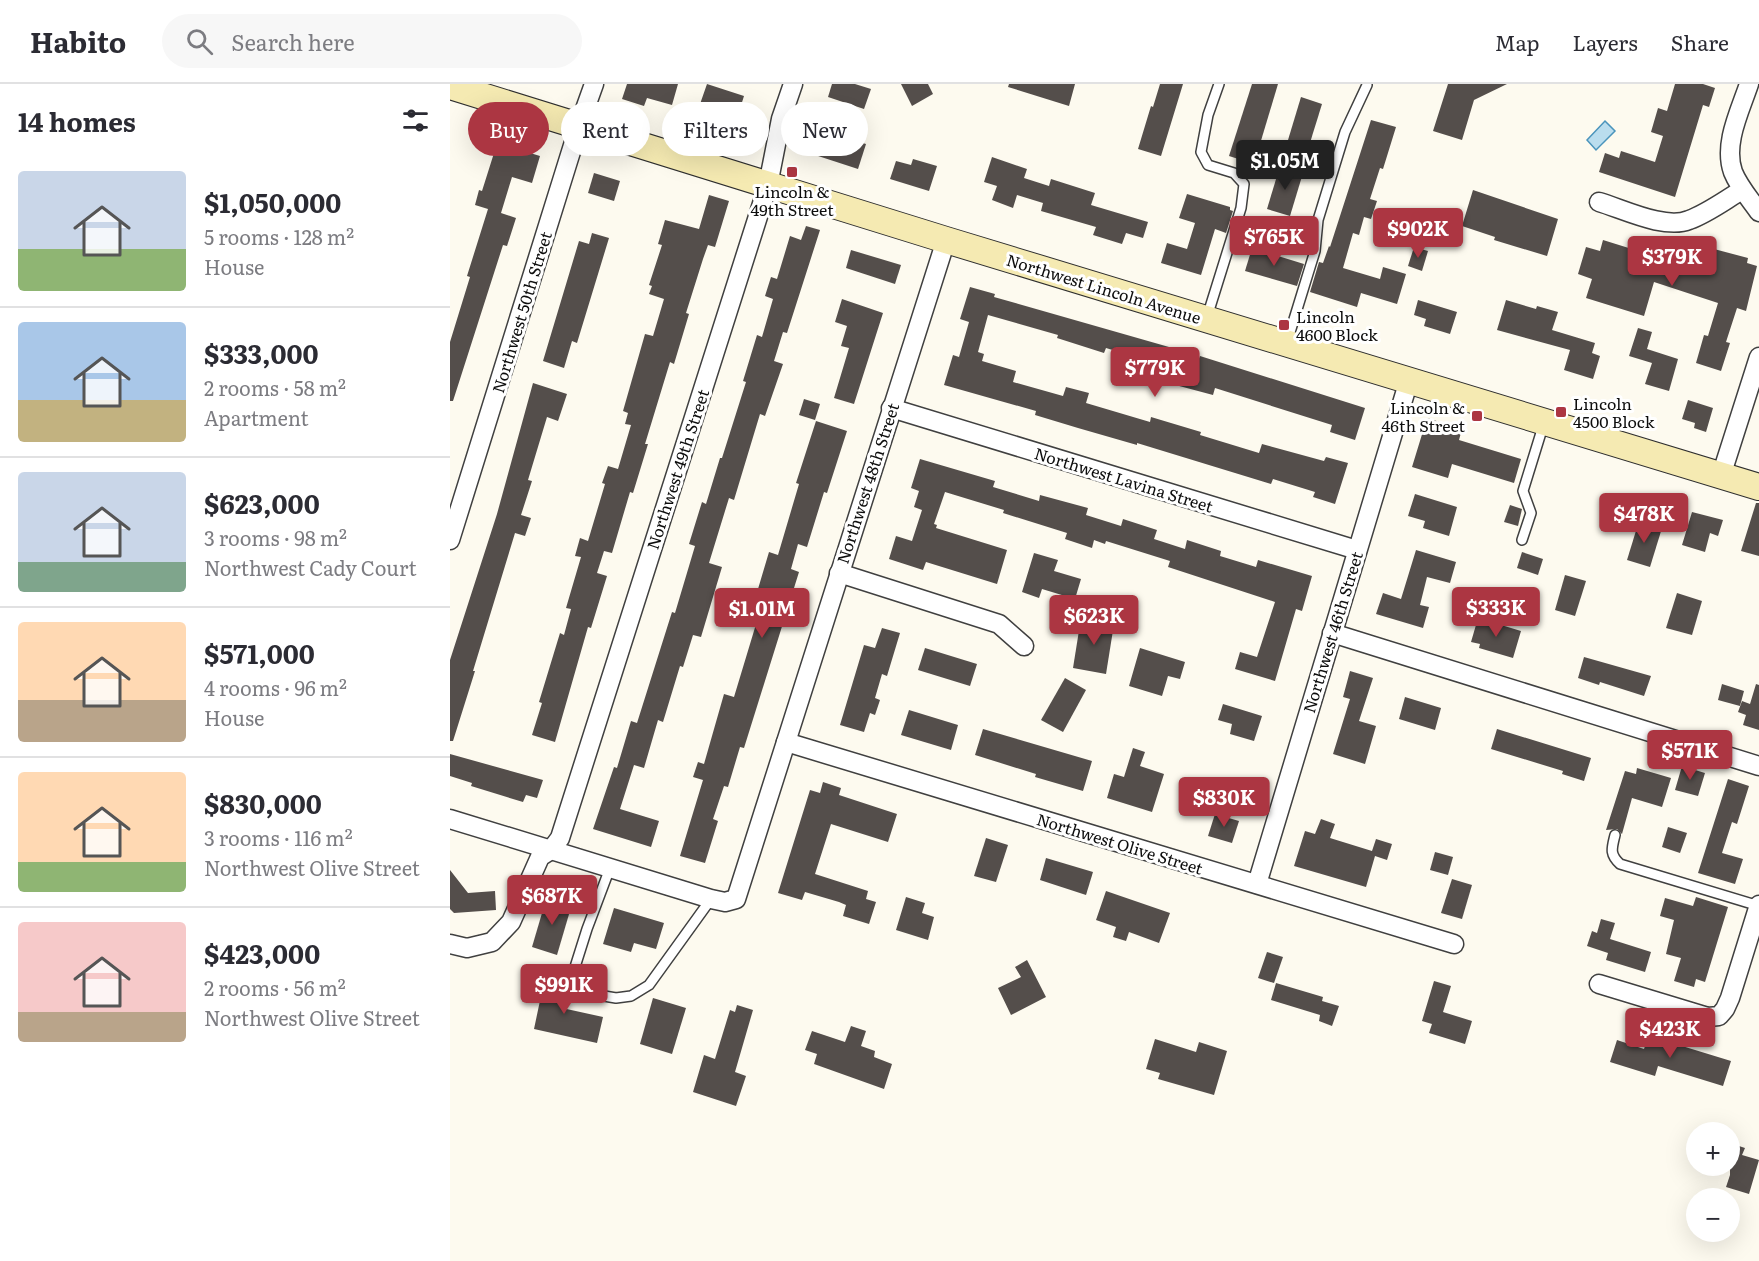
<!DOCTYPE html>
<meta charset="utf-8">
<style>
:root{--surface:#fff;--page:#f7f7f7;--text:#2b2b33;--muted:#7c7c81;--line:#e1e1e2;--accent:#ac3642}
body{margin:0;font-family:Literata,serif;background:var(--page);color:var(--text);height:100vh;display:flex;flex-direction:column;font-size:22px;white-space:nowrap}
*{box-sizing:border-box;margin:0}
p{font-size:20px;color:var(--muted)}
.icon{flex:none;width:33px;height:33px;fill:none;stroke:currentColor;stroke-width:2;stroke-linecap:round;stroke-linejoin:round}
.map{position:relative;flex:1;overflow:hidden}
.side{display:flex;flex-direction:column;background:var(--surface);width:450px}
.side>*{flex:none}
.guide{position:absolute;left:18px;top:18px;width:570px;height:54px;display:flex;gap:12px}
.fabs{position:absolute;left:1236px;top:1038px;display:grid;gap:12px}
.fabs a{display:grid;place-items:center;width:54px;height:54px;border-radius:50%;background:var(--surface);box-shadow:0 6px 24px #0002;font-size:30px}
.price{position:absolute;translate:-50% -51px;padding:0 14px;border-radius:6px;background:var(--accent);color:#fff;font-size:20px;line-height:39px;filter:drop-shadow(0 2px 3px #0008)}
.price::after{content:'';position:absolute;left:50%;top:36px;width:18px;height:14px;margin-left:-9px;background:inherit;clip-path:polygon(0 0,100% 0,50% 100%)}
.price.on{background:#222;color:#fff}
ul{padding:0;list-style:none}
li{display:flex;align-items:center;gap:18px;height:150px;padding:0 18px}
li+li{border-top:2px solid var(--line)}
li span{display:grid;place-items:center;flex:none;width:168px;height:120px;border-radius:6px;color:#555}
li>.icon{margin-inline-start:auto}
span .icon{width:72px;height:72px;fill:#fffc;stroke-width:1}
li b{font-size:26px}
h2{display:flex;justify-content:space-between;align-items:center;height:72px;padding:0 18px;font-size:26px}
.pill{padding:0 21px;border-radius:27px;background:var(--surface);box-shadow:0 6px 24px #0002;font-size:21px;line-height:54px}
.pill.on{background:var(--accent);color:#fff}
header{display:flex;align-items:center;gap:36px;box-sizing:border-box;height:84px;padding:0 30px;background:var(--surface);border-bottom:2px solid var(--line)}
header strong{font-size:28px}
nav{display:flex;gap:33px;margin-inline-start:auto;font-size:21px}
.search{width:420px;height:54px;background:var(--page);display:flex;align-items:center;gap:15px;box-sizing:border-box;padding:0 21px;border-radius:33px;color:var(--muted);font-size:22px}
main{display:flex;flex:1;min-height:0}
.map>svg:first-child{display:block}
.water{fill:#baddee;stroke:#4a94bc;stroke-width:1.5}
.building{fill:#544e4b}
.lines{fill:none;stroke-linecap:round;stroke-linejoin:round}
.lane-casing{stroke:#404040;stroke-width:12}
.street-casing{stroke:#404040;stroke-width:21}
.secondary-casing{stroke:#2f2f2f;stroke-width:28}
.lane{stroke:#fff;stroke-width:9}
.street{stroke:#fff;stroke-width:18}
.secondary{stroke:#f5eab2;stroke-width:26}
.poi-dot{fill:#ac3642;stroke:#fff;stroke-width:2}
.labels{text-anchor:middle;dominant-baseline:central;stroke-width:6;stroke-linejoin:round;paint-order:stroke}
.poi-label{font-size:16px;fill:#0d0d0d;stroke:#fff;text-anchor:start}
.street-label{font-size:16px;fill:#0d0d0d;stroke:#fff}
</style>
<header>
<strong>Habito</strong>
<div class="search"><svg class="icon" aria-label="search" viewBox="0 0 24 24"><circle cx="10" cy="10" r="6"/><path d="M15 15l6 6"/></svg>Search here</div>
<nav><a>Map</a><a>Layers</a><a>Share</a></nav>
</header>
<main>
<section class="side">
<h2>14 homes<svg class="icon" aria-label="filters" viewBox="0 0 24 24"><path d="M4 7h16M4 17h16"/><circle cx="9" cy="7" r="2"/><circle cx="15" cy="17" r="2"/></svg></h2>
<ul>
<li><span style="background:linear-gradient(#c9d6e8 65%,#8fb573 0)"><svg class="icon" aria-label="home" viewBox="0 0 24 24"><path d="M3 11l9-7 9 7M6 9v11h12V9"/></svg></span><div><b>$1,050,000</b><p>5 rooms · 128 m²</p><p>House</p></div></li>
<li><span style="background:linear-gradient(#a9c7e8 65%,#c2b280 0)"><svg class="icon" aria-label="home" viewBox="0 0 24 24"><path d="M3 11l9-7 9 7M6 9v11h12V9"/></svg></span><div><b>$333,000</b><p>2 rooms · 58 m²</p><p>Apartment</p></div></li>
<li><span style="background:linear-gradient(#c9d6e8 75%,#7fa58c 0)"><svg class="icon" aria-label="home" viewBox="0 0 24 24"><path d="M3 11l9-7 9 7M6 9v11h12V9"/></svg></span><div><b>$623,000</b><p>3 rooms · 98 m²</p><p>Northwest Cady Court</p></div></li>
<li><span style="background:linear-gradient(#ffd9b3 65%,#b9a48a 0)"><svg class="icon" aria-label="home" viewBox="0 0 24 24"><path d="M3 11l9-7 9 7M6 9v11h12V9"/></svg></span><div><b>$571,000</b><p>4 rooms · 96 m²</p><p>House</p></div></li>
<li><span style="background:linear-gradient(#ffd9b3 75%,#8fb573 0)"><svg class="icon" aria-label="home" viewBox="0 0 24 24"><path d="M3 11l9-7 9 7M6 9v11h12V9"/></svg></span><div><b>$830,000</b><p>3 rooms · 116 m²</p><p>Northwest Olive Street</p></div></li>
<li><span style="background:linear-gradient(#f6c9c9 75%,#b9a48a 0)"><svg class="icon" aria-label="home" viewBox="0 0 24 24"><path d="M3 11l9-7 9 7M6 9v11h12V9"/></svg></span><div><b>$423,000</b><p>2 rooms · 56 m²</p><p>Northwest Olive Street</p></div></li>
</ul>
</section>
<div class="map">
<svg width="1309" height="1177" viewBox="0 0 1309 1177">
<rect width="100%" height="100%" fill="#fdfaef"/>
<polygon class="water" points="1155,37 1165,47 1146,66 1137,56"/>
<g class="building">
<polygon points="177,0 228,0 222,21 197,14 194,22 172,15"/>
<polygon points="257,0 294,12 287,34 271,29 264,51 242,43"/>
<polygon points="382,0 405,0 421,5 414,25 378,13"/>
<polygon points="451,0 478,0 483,10 462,22"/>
<polygon points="559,0 625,0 619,22 558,3"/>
<polygon points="710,0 733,0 711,72 688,65 701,22 703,23"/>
<polygon points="802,0 828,0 804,80 779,72"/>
<polygon points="998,0 1057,0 1024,16 1012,56 983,47"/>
<polygon points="1225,0 1253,0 1265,4 1259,23 1253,21 1225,113 1149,88 1155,69 1169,74 1171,67 1205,78 1213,52 1201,48 1208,24 1217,27"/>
<polygon points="851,13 872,20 859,62 838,56"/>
<polygon points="921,36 946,43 933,85 930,84 920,115 927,117 921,135 914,133 909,151 903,149 893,184 930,195 933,183 956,190 947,220 911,209 907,223 860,208 869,178 873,179 879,162 880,163"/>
<polygon points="369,46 416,60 408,85 362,70"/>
<polygon points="57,62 90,72 82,99 62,93 51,129 66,134 57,162 53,161 3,317 0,317 0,258 20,193 17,192 38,125 25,121 29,106 32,107 44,69 54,72"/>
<polygon points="542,73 577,85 574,94 599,102 601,95 645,109 641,121 698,138 693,154 676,149 672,160 643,151 646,143 591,127 593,119 567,111 563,124 542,116 547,102 534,98"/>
<polygon points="463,75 487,82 479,107 440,95 446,77 461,81"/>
<polygon points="830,82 853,89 840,132 817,125"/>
<polygon points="144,89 170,97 164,117 138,109"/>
<polygon points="1023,106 1108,135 1097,172 1044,156 1045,153 1012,142"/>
<polygon points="737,110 780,123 780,126 783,127 776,149 765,145 751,191 711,179 717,159 737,165 745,139 729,134"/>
<polygon points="259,111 279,117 265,163 258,161 253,175 236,229 239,230 224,280 220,278 195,360 198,360 183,409 180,408 162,469 154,467 147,489 157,492 141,544 138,543 105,658 82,651 92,619 89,618 110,549 114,551 121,525 116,524 131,473 125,472 130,454 138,457 155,400 152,399 158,382 168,385 181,341 175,340 178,329 173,327 195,250 203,252 214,215 199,210 202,202 199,201 212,161 208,160 215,136 249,145"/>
<polygon points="796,132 816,138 810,160 789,153"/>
<polygon points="356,142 370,146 337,249 333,248 324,277 333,280 315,332 310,330 284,416 279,414 259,479 272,483 251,553 243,551 233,583 230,582 213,638 208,636 194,684 184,681 170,725 209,737 201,763 143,745 164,683 167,684 181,637 187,639 222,528 225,529 245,462 239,460 252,418 256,420 270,374 272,374 296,298 293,297 307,251 312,253 323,215 315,212 321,193 327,195 340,152 351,156"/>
<polygon points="142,149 159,154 127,259 122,257 114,284 93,277 129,157 139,160"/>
<polygon points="1153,156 1214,175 1215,170 1259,184 1264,165 1298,174 1297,179 1307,182 1296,227 1287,224 1276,258 1280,259 1271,287 1246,279 1254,251 1258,252 1268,219 1204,198 1194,232 1136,214 1142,195 1128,190 1136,163 1150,167"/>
<polygon points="964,163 978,167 972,187 958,182"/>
<polygon points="802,164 854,180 847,202 795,187"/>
<polygon points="401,166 451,181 445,200 396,184"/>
<polygon points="520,203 545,210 544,213 719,263 718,267 748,277 750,272 915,324 905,356 880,348 882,341 765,304 763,311 718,299 719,295 675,282 679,271 656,264 654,269 607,254 608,251 538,231 528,268 534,270 532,277 566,287 563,298 613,312 616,303 639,309 636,319 700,338 701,333 751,348 750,351 809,369 812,360 874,377 876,373 898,379 885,420 863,413 865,408 823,395 821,400 687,359 687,361 628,344 585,331 586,327 494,301 503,271 509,273 519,238 510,235"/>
<polygon points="392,215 433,229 404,320 384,314 399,264 391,262 397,242 385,238"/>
<polygon points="968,216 1007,228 1000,250 974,242 976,235 964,231"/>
<polygon points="1056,216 1086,225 1087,222 1108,228 1102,246 1145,259 1142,269 1150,272 1143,295 1114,286 1120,266 1047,246"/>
<polygon points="1188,244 1202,248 1197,265 1228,275 1219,307 1195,300 1202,279 1179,272"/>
<polygon points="83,299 117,310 108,337 97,333 78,396 82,397 71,431 81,434 75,452 65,449 23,587 25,587 3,657 0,657 0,576 47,430"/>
<polygon points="354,315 370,320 365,336 349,331"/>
<polygon points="1238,316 1263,324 1256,348 1244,344 1245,339 1232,335"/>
<polygon points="977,334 1012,345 1009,356 1071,375 1064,399 1002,380 998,394 962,383"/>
<polygon points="366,337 397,347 377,409 374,408 357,463 348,460 341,485 349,488 294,664 290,663 278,703 274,702 263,735 268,737 255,779 230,772 253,696 243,693 248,678 254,680 274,610 284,613 316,507 308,505 319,468 328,471 349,400 346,399"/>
<polygon points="470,375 545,397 543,403 589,417 590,411 638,424 636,431 671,442 673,435 707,446 704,455 735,465 737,456 771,467 770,472 806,483 808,476 862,492 852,527 846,525 825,597 785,585 790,568 807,573 825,518 718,483 720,477 656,457 655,460 644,456 642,464 615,455 617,449 553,429 554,426 495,408 484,440 487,441 486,444 557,466 547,500 476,478 473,486 439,475 446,452 462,457 472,426 464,423 469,407 461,404"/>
<polygon points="965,410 1007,423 999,452 973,444 975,437 958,432"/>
<polygon points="1306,419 1309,419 1309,472 1291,467"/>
<polygon points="1060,421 1072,425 1068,442 1054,438"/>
<polygon points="1242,428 1273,436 1268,452 1260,449 1255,468 1232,461"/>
<polygon points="1189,437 1212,444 1200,483 1177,476"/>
<polygon points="966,466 1006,478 1000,499 977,493 970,521 979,523 973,544 926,530 933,509 951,515"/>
<polygon points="1072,468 1093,475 1088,491 1067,484"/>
<polygon points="584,469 608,476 604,487 631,495 625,515 592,505 589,514 572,508"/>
<polygon points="1115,491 1136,497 1125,532 1105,526"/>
<polygon points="1227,509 1252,517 1242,551 1216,544"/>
<polygon points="631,534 664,540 656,590 623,584"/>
<polygon points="1028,534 1071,547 1063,574 1029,564 1030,560 1021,558"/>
<polygon points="432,544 450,549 437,592 432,590 425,614 430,616 425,631 420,629 414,648 390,641 414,561 425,564"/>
<polygon points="475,564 527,580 520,602 468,586"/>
<polygon points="690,564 735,578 730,595 718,592 712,612 679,602"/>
<polygon points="1134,573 1201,592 1194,612 1150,598 1149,601 1128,594"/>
<polygon points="900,587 923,594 909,637 926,642 915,680 883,670 900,615 893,613"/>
<polygon points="615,594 636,606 613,648 591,636"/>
<polygon points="1272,600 1294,607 1290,622 1268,616"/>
<polygon points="1306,600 1309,601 1309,646 1293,641 1296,631 1288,628 1292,617 1300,620"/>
<polygon points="955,613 991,624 985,646 949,635"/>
<polygon points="773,620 812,632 804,657 780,650 782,640 768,636"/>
<polygon points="459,626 508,641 501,666 451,651"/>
<polygon points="533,645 642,677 633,707 585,693 586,690 525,671"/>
<polygon points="1047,645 1141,674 1134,697 1112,690 1113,687 1041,665"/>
<polygon points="683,664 695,668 690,682 714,690 702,728 657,714 664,690 674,693"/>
<polygon points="0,670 93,696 87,714 76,711 73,718 21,702 22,699 0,692"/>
<polygon points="1232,682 1255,689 1248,712 1225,706"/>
<polygon points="1187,684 1221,694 1212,723 1182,714 1172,750 1167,745 1156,746 1175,687 1186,690"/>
<polygon points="1278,695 1299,702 1287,740 1282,738 1272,769 1293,775 1285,800 1248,789"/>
<polygon points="373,698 391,704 389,711 447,730 438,758 381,740 365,790 418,807 416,815 426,818 419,840 393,832 396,821 389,818 355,808 352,816 328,809 360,706 370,709"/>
<polygon points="765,730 789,737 782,759 758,752"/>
<polygon points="871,735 885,740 880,754 922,767 926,755 942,760 937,776 925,772 916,803 844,782 855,747 865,750"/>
<polygon points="1218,743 1237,749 1230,769 1212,763"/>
<polygon points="536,754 558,761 546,798 524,792"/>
<polygon points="985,768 1003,773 998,791 980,786"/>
<polygon points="596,774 643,788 636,811 590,796"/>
<polygon points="0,786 18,809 45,807 46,826 4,829 0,825"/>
<polygon points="1002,795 1022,801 1012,835 991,829"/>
<polygon points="656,807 720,829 709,859 679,848 676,857 663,853 666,843 646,836"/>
<polygon points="97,812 122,820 107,871 82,863"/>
<polygon points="456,813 475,819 472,829 484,833 478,856 446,846"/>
<polygon points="1246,813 1278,823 1255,898 1246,895 1244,903 1224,897 1231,874 1216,870 1224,836 1210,832 1215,814 1243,822"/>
<polygon points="164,824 214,839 206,865 184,859 181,868 153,860"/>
<polygon points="1151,835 1165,839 1160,855 1201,868 1195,888 1156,876 1158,869 1137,862 1142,847 1147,849"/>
<polygon points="817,868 833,873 824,899 808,894"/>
<polygon points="577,876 596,913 561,931 548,904 571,893 565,883"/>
<polygon points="95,893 118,898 112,924 153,933 147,959 84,945"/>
<polygon points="984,897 1001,902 993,928 1022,937 1015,960 979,949 982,940 972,937"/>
<polygon points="826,899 873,913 872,917 889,922 882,942 869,937 870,931 821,916"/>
<polygon points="203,914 236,924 222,970 190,960"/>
<polygon points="287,921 303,926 285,988 296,992 286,1022 243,1008 254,971 265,975 280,926 285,928"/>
<polygon points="401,942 416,947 411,962 425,967 424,973 442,980 434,1005 364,980 367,970 355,966 362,947 395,958"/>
<polygon points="1201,944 1221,950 1219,958 1281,977 1273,1002 1208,982 1205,992 1160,978 1167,956 1194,965"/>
<polygon points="705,955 746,968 749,958 777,967 764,1011 708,995 710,989 696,985"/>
<polygon points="1280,1059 1295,1064 1292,1071 1309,1076 1299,1110 1276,1103 1280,1091"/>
</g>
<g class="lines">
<defs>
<g id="lane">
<polyline points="757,233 791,124 794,100 784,89 758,81 751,68 758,31 769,0"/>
<polyline points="837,258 865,167 868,136 895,48 917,1"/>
<polyline points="1072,456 1081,429 1073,407 1094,339"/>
<path d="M1165,751C1162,764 1159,770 1170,780L1309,822"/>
<polyline points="160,784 137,845 125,883 124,891 126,898 142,910 166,914 181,912 199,901 261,815"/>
</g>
<g id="street">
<path d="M1299,0C1290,27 1273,60 1283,88C1289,103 1300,115 1309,128"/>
<path d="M1149,118C1173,125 1215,146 1239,136C1258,129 1275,116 1292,106"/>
<polyline points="441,324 907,466"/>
<polyline points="1271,392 1309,273"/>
<polyline points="0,456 129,42 144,0"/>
<polyline points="389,489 549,540 574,562"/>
<polyline points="882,549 1309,682"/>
<polyline points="336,658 1004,860"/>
<polyline points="0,735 261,815 275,818 286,815 496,156"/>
<polyline points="807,800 959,296"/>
<polyline points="0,860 17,864 42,858 61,838 90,773 101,766 110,754 318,101 331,35 343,0"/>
<polyline points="1149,900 1258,933 1269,932 1275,925 1280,914 1309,821"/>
</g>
<polyline id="secondary" points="0,2 496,156 1309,403"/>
</defs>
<use href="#lane" class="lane-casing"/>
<use href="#street" class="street-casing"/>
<use href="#secondary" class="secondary-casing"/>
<use href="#lane" class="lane"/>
<use href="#street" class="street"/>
<use href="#secondary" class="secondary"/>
</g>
<g class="poi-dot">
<rect x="336" y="82" width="12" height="12" rx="3"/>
<rect x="828" y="235" width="12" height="12" rx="3"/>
<rect x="1105" y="322" width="12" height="12" rx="3"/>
<rect x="1021" y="326" width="12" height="12" rx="3"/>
</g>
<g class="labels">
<g class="poi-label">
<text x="342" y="107" text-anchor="middle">Lincoln &amp;<tspan x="342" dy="18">49th Street</tspan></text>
<text x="846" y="232">Lincoln<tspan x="846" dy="18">4600 Block</tspan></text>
<text x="1123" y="319">Lincoln<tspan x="1123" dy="18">4500 Block</tspan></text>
<text x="1015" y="323" text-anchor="end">Lincoln &amp;<tspan x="1015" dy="18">46th Street</tspan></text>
</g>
<g class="street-label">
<text transform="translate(654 204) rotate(17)">Northwest Lincoln Avenue</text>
<text transform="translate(71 228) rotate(-73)">Northwest 50th Street</text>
<text transform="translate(227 385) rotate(-72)">Northwest 49th Street</text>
<text transform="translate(674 395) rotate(17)">Northwest Lavina Street</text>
<text transform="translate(417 399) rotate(-72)">Northwest 48th Street</text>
<text transform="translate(882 548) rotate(-73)">Northwest 46th Street</text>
<text transform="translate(670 759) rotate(17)">Northwest Olive Street</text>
</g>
</g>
</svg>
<div class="fabs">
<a>+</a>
<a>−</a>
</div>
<b class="price on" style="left:835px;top:107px">$1.05M</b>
<b class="price" style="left:968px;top:175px">$902K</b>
<b class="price" style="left:824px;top:183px">$765K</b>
<b class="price" style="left:1222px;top:203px">$379K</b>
<b class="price" style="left:705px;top:314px">$779K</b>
<b class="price" style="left:1194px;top:460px">$478K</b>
<b class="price" style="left:1046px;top:554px">$333K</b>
<b class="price" style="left:312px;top:555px">$1.01M</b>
<b class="price" style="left:644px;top:562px">$623K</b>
<b class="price" style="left:1240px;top:697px">$571K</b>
<b class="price" style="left:774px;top:744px">$830K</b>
<b class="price" style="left:102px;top:842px">$687K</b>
<b class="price" style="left:114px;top:931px">$991K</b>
<b class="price" style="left:1220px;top:975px">$423K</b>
<div class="guide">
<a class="pill on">Buy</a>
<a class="pill">Rent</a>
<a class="pill">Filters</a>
<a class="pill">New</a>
</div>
</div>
</main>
